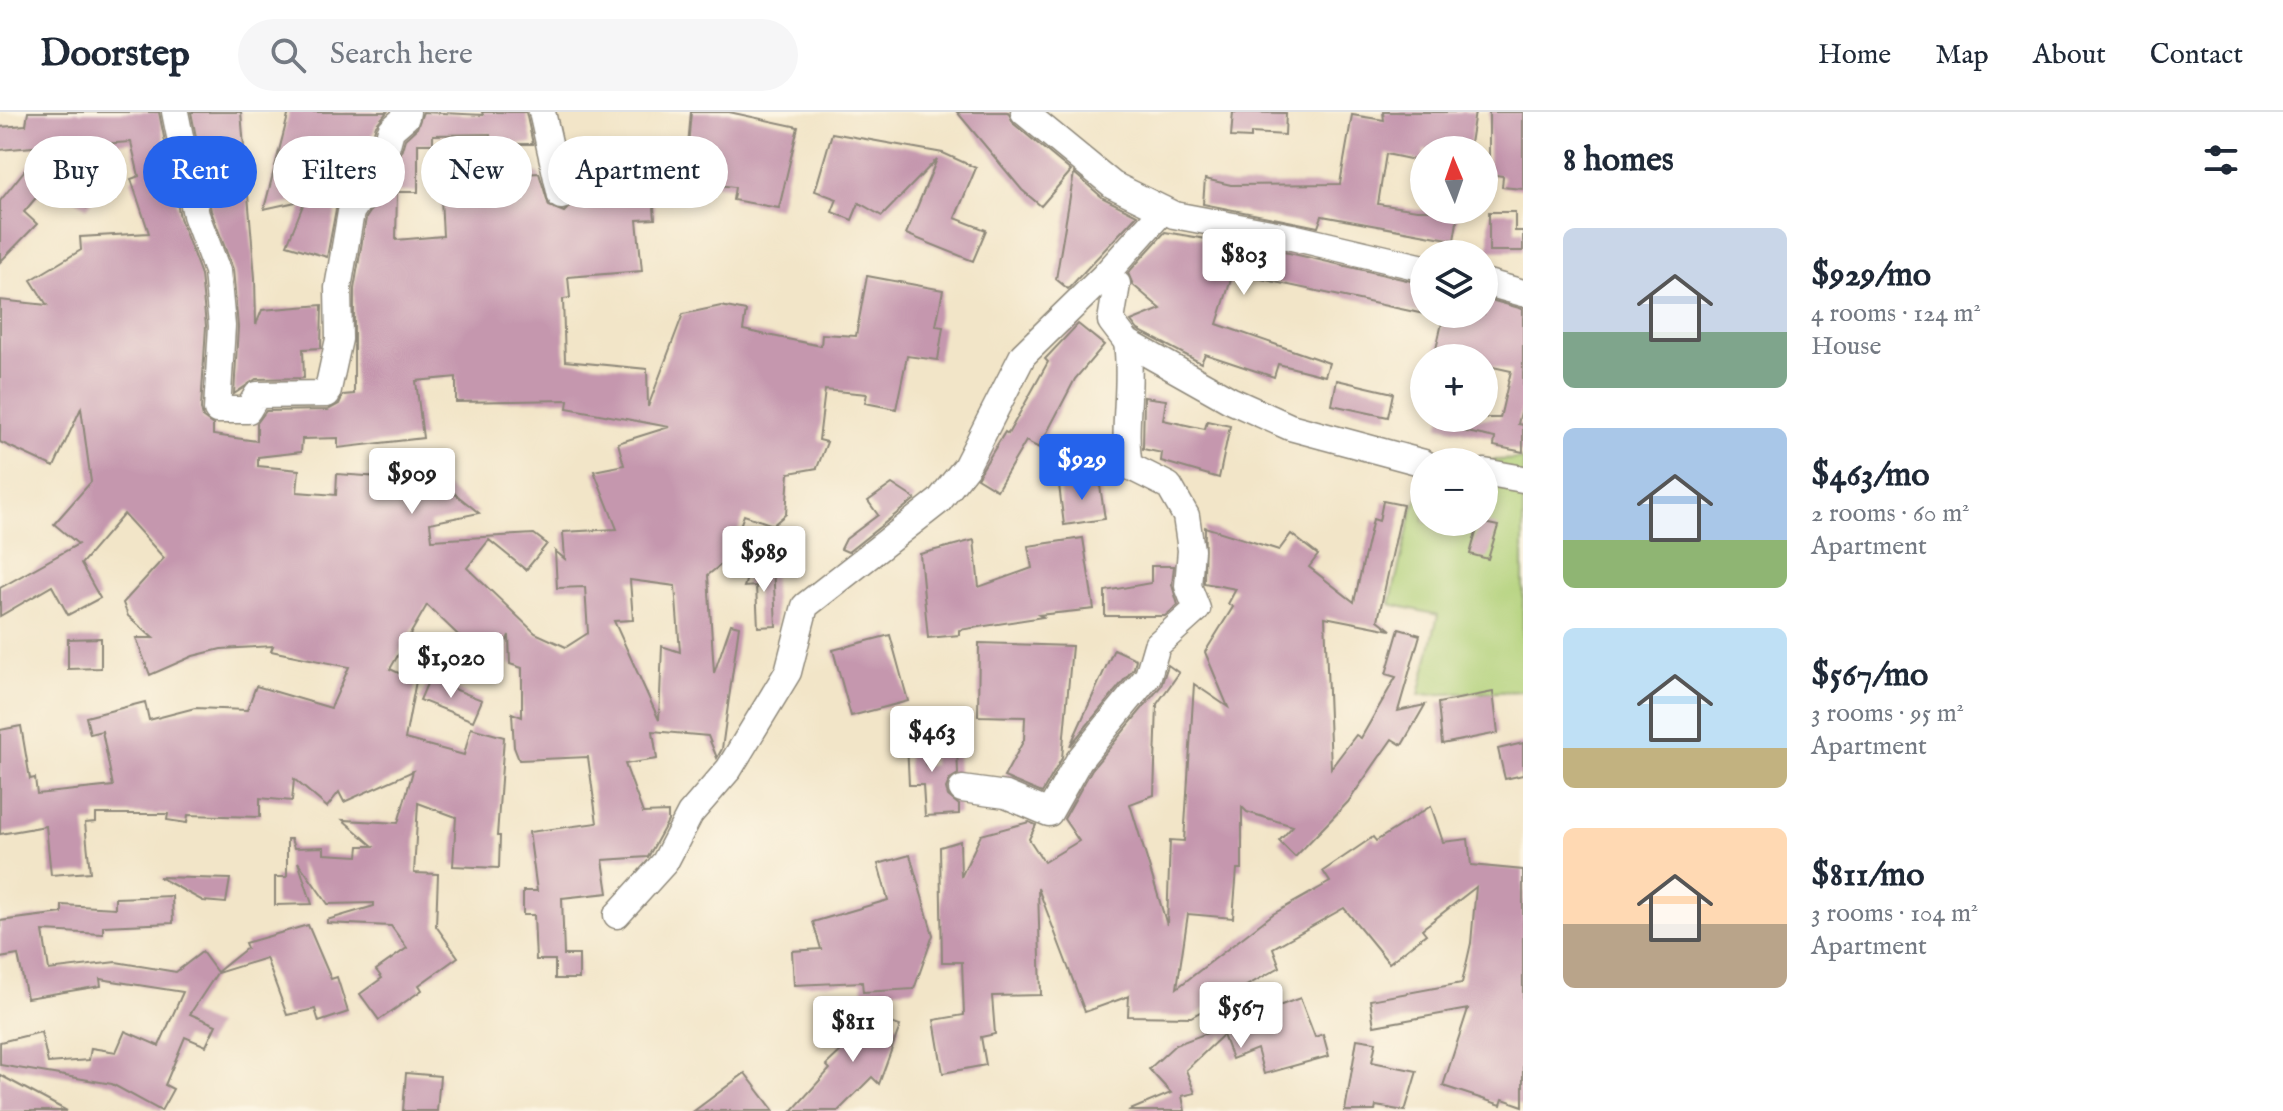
<!DOCTYPE html>
<meta charset="utf-8">
<style>
:root{--surface:#fff;--page:#f6f6f7;--text:#1f2937;--muted:#747a83;--line:#e0e1e3;--accent:#2563eb}
body{margin:0;font-family:"IM FELL English",serif;background:var(--page);color:var(--text);height:100vh;display:flex;flex-direction:column;font-size:30px;white-space:nowrap}
*{box-sizing:border-box;margin:0}
p{font-size:26px;color:var(--muted)}
.icon{flex:none;width:44px;height:44px;fill:none;stroke:currentColor;stroke-width:2;stroke-linecap:round;stroke-linejoin:round}
.map{position:relative;flex:1;overflow:hidden}
.details{display:flex;flex-direction:column;background:var(--surface);width:760px}
.details>*{flex:none}
.guide{position:absolute;left:24px;top:24px;width:760px;height:72px;display:flex;gap:16px}
.needle{width:52px;rotate:358deg}
.tools{position:absolute;left:1410px;top:24px;display:grid;gap:16px}
.tools a{display:grid;place-items:center;width:88px;height:88px;border-radius:50%;background:var(--surface);box-shadow:0 4px 12px #0003;font-size:40px}
.price{position:absolute;translate:-50% -68px;padding:0 18px;border-radius:8px;background:#fff;color:#222;font-size:26px;line-height:52px;filter:drop-shadow(0 2px 4px #0008)}
.price::after{content:'';position:absolute;left:50%;top:48px;width:24px;height:18px;margin-left:-12px;background:inherit;clip-path:polygon(0 0,100% 0,50% 100%)}
.price.on{background:var(--accent);color:#fff}
ul{padding:0;list-style:none}
li{display:flex;align-items:center;gap:24px;height:200px;padding:0 40px}
li span{display:grid;place-items:center;flex:none;width:224px;height:160px;border-radius:12px;color:#555}
li>.icon{margin-inline-start:auto}
span .icon{width:96px;height:96px;fill:#fffc;stroke-width:1}
li b{font-size:34px}
h2{display:flex;justify-content:space-between;align-items:center;height:96px;padding:0 40px;font-size:34px}
.chip{padding:0 28px;border-radius:36px;background:var(--surface);box-shadow:0 4px 12px #0003;font-size:28px;line-height:72px}
.chip.on{background:var(--accent);color:#fff}
header{display:flex;align-items:center;gap:48px;box-sizing:border-box;height:112px;padding:0 40px;background:var(--surface);border-bottom:2px solid var(--line)}
header strong{font-size:38px}
nav{display:flex;gap:44px;margin-inline-start:auto;font-size:28px}
.search{width:560px;height:72px;background:var(--page);display:flex;align-items:center;gap:20px;box-sizing:border-box;padding:0 28px;border-radius:44px;color:var(--muted);font-size:30px}
main{display:flex;flex:1;min-height:0}
.map>svg:first-child{display:block}
.green{fill:#b0d078;stroke:#6e7e52;stroke-width:2}
.building{fill:#c597ae;fill-rule:evenodd}
.lines{fill:none;stroke-linecap:round;stroke-linejoin:round}
.minor-casing{stroke:#8e887a;stroke-width:29}
.minor{stroke:#fff;stroke-width:26}
</style>
<header>
<strong>Doorstep</strong>
<div class="search"><svg class="icon" aria-label="search" viewBox="0 0 24 24"><circle cx="10" cy="10" r="6"/><path d="M15 15l6 6"/></svg>Search here</div>
<nav><a>Home</a><a>Map</a><a>About</a><a>Contact</a></nav>
</header>
<main>
<div class="map">
<svg width="1523" height="999" viewBox="0 0 1523 999">
<rect width="100%" height="100%" fill="#fcf5e5"/>
<filter id="ink" filterUnits="userSpaceOnUse"><feTurbulence type="fractalNoise" baseFrequency=".0125" numOctaves="2"/><feDisplacementMap in="SourceGraphic" scale="16" xChannelSelector="R" yChannelSelector="G"/><feConvolveMatrix kernelMatrix="1 2 1 2 8 2 1 2 1" color-interpolation-filters="sRGB"/></filter>
<filter id="wash" filterUnits="userSpaceOnUse"><feTurbulence type="fractalNoise" baseFrequency=".006" numOctaves="4" result="noise"/><feDisplacementMap in="SourceGraphic" scale="32" xChannelSelector="R" yChannelSelector="G"/><feGaussianBlur stdDeviation="1.8" result="paint"/><feColorMatrix in="noise" values="0 0 0 0 0 0 0 0 0 0 0 0 0 0 0 0 0 1.4 0 .05"/><feComposite in="paint" operator="in"/></filter>
<g filter="url(#wash)">
<rect width="100%" height="100%" fill="#f2e5c8"/>
<polygon class="green" points="1523,347 1523,579 1419,583 1438,503 1390,492 1413,396 1424,372 1424,410 1484,410 1484,350 1443,350"/>
<g id="blocks">
<g class="building">
<path d="M28,0H159L180,106L201,163L206,214L201,297L203,306L213,313V323L257,329V311L266,299L328,298L339,292L343,283L354,282V177L366,106L394,64L405,27L417,16L423,0L483,3L482,0H526L533,32H491L490,22L433,23V32H418V80H397L396,128L443,124L440,67L539,61L549,94L564,100L576,88L571,57L635,46L642,85L653,84L655,107L637,108L642,159L568,165L570,186L563,187L565,249L647,257L648,295L683,202L721,194L746,199L743,218L821,234L822,222L856,224L867,164L943,178L936,214L943,215L938,248L907,244L896,297L865,291L867,282L825,278L819,328L827,330L817,356L789,361L786,402L773,413L744,403L728,447L708,463L714,561L731,512L739,514L722,637L717,646L708,624L653,619L657,647L625,652L643,701L668,700V709L648,745L603,748L608,781L562,786L564,843H579V867H555V848H536L534,803H523V779H537L529,720L597,711L588,645L519,648L514,635L512,601L522,605V556L510,552L509,523L499,548L477,541L427,493L390,557L416,569L405,627L464,643L471,616L504,625L497,724H500L499,756L453,754L456,705L418,691L414,761L438,762L436,814L458,845L419,873L422,878L379,908L360,882L382,866L376,858L407,836L391,814L327,811V808L374,794V791L328,792L298,750L312,792L275,793V765H287V727H291L294,736L324,735V742L358,744L359,734H373L343,708L398,711L413,659L344,690L339,680L327,695L294,667L292,689L260,686V705L188,703L187,711L167,708L168,702H96V710L85,711L90,760L51,763L46,714L0,722V618L21,614L30,667L35,666L37,682L113,674L102,619L90,622L86,605L145,590L149,608L195,596L247,598L256,574L331,596L349,555L271,539L273,534L221,537L193,544L150,563L136,526H153L128,504L123,491L164,446L124,402L81,452L100,486L68,503L52,474L0,504V476L78,432L54,412L91,370L81,296L54,355L0,330V188L47,193L31,168L81,138L80,125L149,121L131,67L139,64L131,30L84,33L76,67L97,81L87,96L49,70L24,100L37,112L0,150V89L44,34L0,38V15L26,13ZM456,265V290L568,288L567,296L669,315L618,331L624,353L594,359L617,417L563,420L565,447L555,439L557,476L585,475L588,521L566,535L535,521L467,456L489,428L526,458L547,432L534,422L432,428L430,411L479,401L439,369L337,362L336,383L297,380L299,358L258,354V345L301,340L302,327L338,326V336L423,326L416,269ZM630,468L675,474L680,540L662,534L659,608L614,509L633,508Z"/>
<polygon points="191,0 241,0 255,166 256,213 262,198 322,193 321,236 303,237 304,266 256,267 234,282 238,215 233,157 211,99"/>
<polygon points="289,0 387,0 376,13 366,48 337,92 327,145 287,133 305,88 264,97"/>
<polygon points="691,0 729,0 798,15 779,96 733,88 735,75 685,69"/>
<polygon points="957,0 1008,0 1014,12 1071,59 1041,94 1022,78"/>
<polygon points="1233,0 1286,1 1285,23 1251,21 1251,26 1231,25"/>
<polygon points="1383,0 1475,0 1469,38 1424,38 1424,50 1386,42 1378,92 1417,98 1459,98 1454,128 1322,104 1318,115 1203,92 1205,67 1231,73 1340,72 1352,3 1384,8"/>
<polygon points="1489,0 1523,0 1523,77 1502,75 1503,64 1489,62"/>
<polygon points="832,21 943,41 976,56 955,106 986,118 973,149 906,122 937,47 882,104 859,91 852,108 832,100 837,87 815,79"/>
<polygon points="1074,61 1103,86 1137,103 1068,177 1056,167"/>
<polygon points="1489,100 1515,100 1515,119 1523,119 1523,139 1489,139"/>
<polygon points="1165,120 1289,141 1424,172 1424,202 1233,161 1217,212 1329,251 1325,264 1278,252 1274,265 1205,242 1201,251 1138,218 1131,209 1161,197 1133,173 1128,161"/>
<polygon points="1487,187 1523,197 1523,292 1518,312 1523,313 1523,340 1494,334 1495,326 1439,314 1440,306 1500,306 1511,259 1484,253 1484,246 1434,246 1444,202 1484,202"/>
<polygon points="1078,212 1104,233 1075,267 1039,336 1026,329 997,378 977,366 1005,320 1008,322 1048,250 1045,247"/>
<polygon points="1337,268 1393,281 1388,305 1332,293"/>
<polygon points="1144,285 1166,288 1163,308 1205,317 1207,309 1230,314 1219,366 1161,349 1162,341 1143,337"/>
<polygon points="1099,367 1105,407 1064,413 1059,373"/>
<polygon points="892,372 915,387 848,440 841,437 846,427 878,403 868,389"/>
<polygon points="1383,389 1403,393 1378,508 1391,518 1325,505 1331,656 1356,623 1361,626 1396,565 1386,562 1399,517 1420,523 1398,599 1425,593 1402,633 1392,627 1348,690 1295,745 1279,729 1293,714 1247,700 1242,695 1242,757 1237,757 1233,806 1188,802 1177,876 1273,802 1330,770 1323,759 1373,725 1376,729 1431,694 1443,730 1468,727 1471,753 1523,758 1523,994 1503,987 1501,993 1443,974 1468,897 1374,914 1370,888 1462,871 1471,831 1476,775 1422,817 1426,822 1389,851 1344,796 1273,836 1280,855 1191,905 1128,904 1129,884 1085,900 1038,776 1041,883 992,884 995,922 981,925 986,953 943,961 934,908 964,903 962,850 942,850 940,735 960,729 961,765 981,723 1029,710 1036,713 1029,727 1044,750 1079,729 1064,707 1092,657 1161,574 1168,553 1179,561 1157,592 1154,683 1130,692 1167,813 1170,728 1184,729 1194,572 1228,595 1205,540 1233,495 1228,492 1236,477 1204,471 1205,415 1279,438 1291,422 1318,443 1309,455 1354,490 1373,407 1379,409"/>
<polygon points="1479,410 1498,414 1488,447 1470,442"/>
<polygon points="1083,426 1094,497 1039,503 1043,505 959,518 959,523 928,526 920,442 974,428 979,475 1032,456 1028,434"/>
<polygon points="773,453 776,514 758,515 756,474 744,475 751,454"/>
<polygon points="1151,454 1174,454 1172,473 1178,493 1165,504 1105,504 1105,479 1151,471"/>
<polygon points="890,523 908,589 851,604 833,538"/>
<polygon points="101,526 101,556 68,557 68,527"/>
<polygon points="979,531 1072,534 1062,646 1042,681 1004,665 1024,628 1025,605 978,604"/>
<polygon points="1114,537 1136,547 1134,556 1070,634"/>
<polygon points="429,567 482,588 473,609 420,588"/>
<polygon points="1493,580 1498,621 1442,632 1438,591"/>
<polygon points="913,607 926,654 933,653 932,634 957,634 958,662 950,667 946,676 948,684 959,693 959,702 925,704 923,673 909,673 906,608"/>
<polygon points="1523,631 1523,663 1505,667 1498,637"/>
<polygon points="910,743 933,823 914,877 863,880 862,870 794,873 792,839 821,837 813,810 888,788 878,752"/>
<polygon points="159,765 230,767 226,791 203,789"/>
<polygon points="172,784 173,811 103,814 103,822 43,819 49,858 116,850 176,860 202,840 217,860 247,836 245,831 308,813 331,867 337,865 348,900 319,910 315,897 287,903 266,846 217,861 190,902 216,913 206,934 185,925 165,973 173,977 161,999 112,972 0,953 0,930 41,920 48,951 89,948 91,936 116,940 125,919 159,934 183,880 100,867 101,874 27,886 18,843 0,846 0,809 62,801 62,793 115,796 115,786"/>
<polygon points="1300,886 1315,925 1323,922 1329,944 1264,962 1257,937 1232,947 1223,923 1186,958 1195,981 1182,984 1185,999 1128,999 1171,981 1149,957 1175,933"/>
<polygon points="861,901 900,914 879,972 872,965 838,999 792,999 830,957 826,953 843,937 836,930"/>
<polygon points="1357,927 1376,930 1372,950 1417,959 1405,999 1376,994 1375,999 1345,999"/>
<polygon points="406,961 440,964 437,999 403,999"/>
<polygon points="745,961 774,999 694,999"/>
<polygon points="0,963 67,999 0,999"/>
</g>
</g>
</g>
<g filter="url(#ink)">
<use href="#blocks" fill-opacity="0" stroke="#8e887a" stroke-width="2"/>
<g class="lines">
<defs>
<g id="minor">
<polyline points="175,0 196,103 217,159 222,214 217,298 248,298 257,283 327,282 339,227 338,176 351,100 381,55 391,18 406,5 407,0"/>
<polyline points="542,0 561,84"/>
<polyline points="1024,0 1113,73 1174,103 1292,125 1424,156"/>
<polyline points="1106,162 1117,172 1111,209 1127,230 1230,288 1290,315 1424,351"/>
<polyline points="1484,170 1523,181"/>
<polyline points="1484,360 1523,367"/>
<path d="M962,677L1006,683L1049,701L1079,648L1148,564L1157,533L1197,497L1188,474L1191,438L1186,404L1169,374L1129,354C1122,314 1133,274 1127,230"/>
<polyline points="617,803 665,750 690,702 729,657 788,560 805,494 939,389 966,355 1023,243 1106,162 1163,98"/>
</g>
</defs>
<use href="#minor" class="minor-casing"/>
<use href="#minor" class="minor"/>
</g>
</g>
</svg>
<div class="tools">
<a><svg class="needle" viewBox="-14 -14 28 28"><path d="M0-13l5 13h-10z" fill="#e53935"/><path d="M0 13l5-13h-10z" fill="#747a83"/></svg></a>
<a><svg class="icon" aria-label="layers" viewBox="0 0 24 24"><path d="M12 4l9 5-9 5-9-5zM3 14l9 5 9-5"/></svg></a>
<a>+</a>
<a>−</a>
</div>
<b class="price" style="left:1244px;top:185px">$803</b>
<b class="price on" style="left:1082px;top:390px">$929</b>
<b class="price" style="left:412px;top:404px">$909</b>
<b class="price" style="left:764px;top:482px">$989</b>
<b class="price" style="left:451px;top:588px">$1,020</b>
<b class="price" style="left:932px;top:662px">$463</b>
<b class="price" style="left:1241px;top:938px">$567</b>
<b class="price" style="left:853px;top:952px">$811</b>
<div class="guide">
<a class="chip">Buy</a>
<a class="chip on">Rent</a>
<a class="chip">Filters</a>
<a class="chip">New</a>
<a class="chip">Apartment</a>
</div>
</div>
<section class="details">
<h2>8 homes<svg class="icon" aria-label="filters" viewBox="0 0 24 24"><path d="M4 7h16M4 17h16"/><circle cx="9" cy="7" r="2"/><circle cx="15" cy="17" r="2"/></svg></h2>
<ul>
<li><span style="background:linear-gradient(#c9d6e8 65%,#7fa58c 0)"><svg class="icon" aria-label="home" viewBox="0 0 24 24"><path d="M3 11l9-7 9 7M6 9v11h12V9"/></svg></span><div><b>$929/mo</b><p>4 rooms · 124 m²</p><p>House</p></div></li>
<li><span style="background:linear-gradient(#a9c7e8 70%,#8fb573 0)"><svg class="icon" aria-label="home" viewBox="0 0 24 24"><path d="M3 11l9-7 9 7M6 9v11h12V9"/></svg></span><div><b>$463/mo</b><p>2 rooms · 60 m²</p><p>Apartment</p></div></li>
<li><span style="background:linear-gradient(#bfe0f5 75%,#c2b280 0)"><svg class="icon" aria-label="home" viewBox="0 0 24 24"><path d="M3 11l9-7 9 7M6 9v11h12V9"/></svg></span><div><b>$567/mo</b><p>3 rooms · 95 m²</p><p>Apartment</p></div></li>
<li><span style="background:linear-gradient(#ffd9b3 60%,#b9a48a 0)"><svg class="icon" aria-label="home" viewBox="0 0 24 24"><path d="M3 11l9-7 9 7M6 9v11h12V9"/></svg></span><div><b>$811/mo</b><p>3 rooms · 104 m²</p><p>Apartment</p></div></li>
</ul>
</section>
</main>
